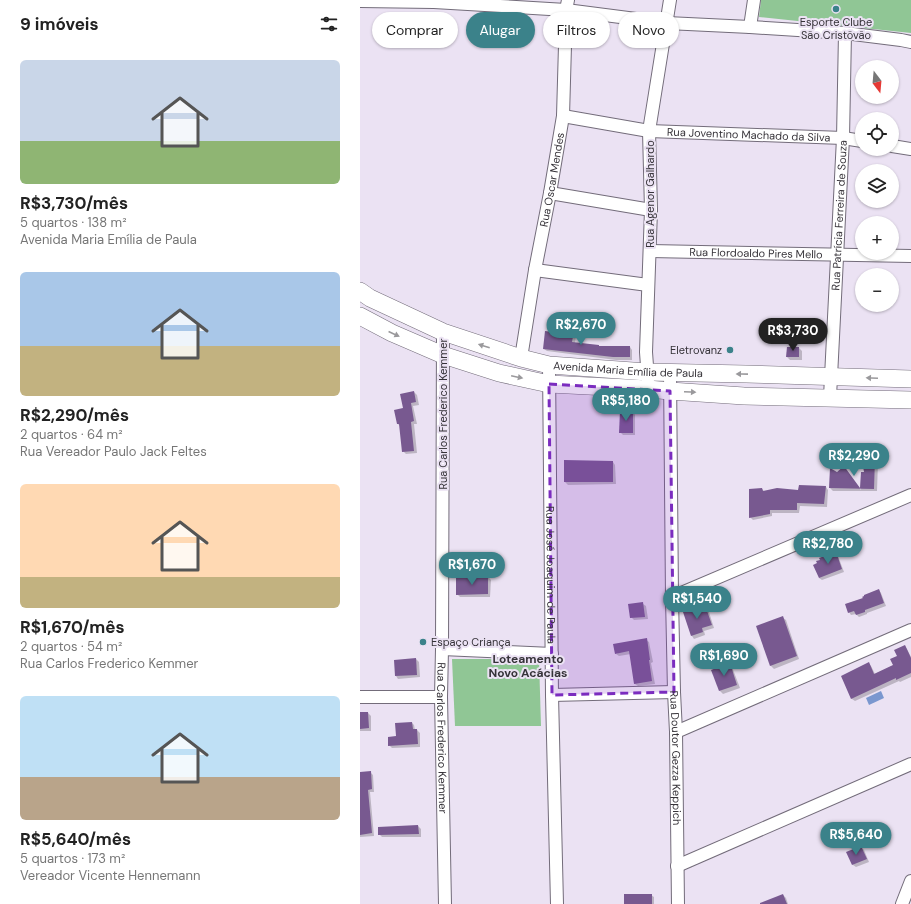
<!DOCTYPE html>
<html lang="pt">
<meta charset="utf-8">
<style>
:root{--surface:#fff;--page:#f6f6f6;--text:#222;--muted:#767676;--accent:#3b828a}
body{margin:0;font-family:"DM Sans",sans-serif;background:var(--page);color:var(--text);height:100vh;display:flex;flex-direction:column;font-size:15px;white-space:nowrap}
*{box-sizing:border-box;margin:0}
p{font-size:13px;color:var(--muted)}
.icon{flex:none;width:22px;height:22px;fill:none;stroke:currentColor;stroke-width:2;stroke-linecap:round;stroke-linejoin:round}
.map{position:relative;flex:1;overflow:hidden}
.details{display:flex;flex-direction:column;background:var(--surface);width:360px}
.details>*{flex:none}
.top-card{position:absolute;left:12px;top:12px;width:380px;height:36px;display:flex;gap:8px}
.needle{width:26px;rotate:164deg}
.buttons{position:absolute;left:495px;top:60px;display:grid;gap:8px}
.buttons a{display:grid;place-items:center;width:44px;height:44px;border-radius:50%;background:var(--surface);box-shadow:0 1px 3px #0004;font-size:20px}
.price{position:absolute;translate:-50% -34px;padding:0 9px;border-radius:14px;background:var(--accent);color:#fff;font-size:13px;line-height:26px;filter:drop-shadow(0 1px 2px #0008)}
.price::after{content:'';position:absolute;left:50%;top:24px;width:12px;height:9px;margin-left:-6px;background:inherit;clip-path:polygon(0 0,100% 0,50% 100%)}
.price.active{background:#222;color:#fff}
ul{padding:0;list-style:none}
li{display:grid;align-content:center;gap:8px;height:212px;padding:0 20px}
li span{display:grid;place-items:center;height:124px;border-radius:6px;color:#555}
li>.icon{margin-inline-start:auto}
span .icon{width:72px;height:72px;fill:#fffc;stroke-width:1}
li b{font-size:17px}
h2{display:flex;justify-content:space-between;align-items:center;height:48px;padding:0 20px;font-size:17px}
.pill{padding:0 14px;border-radius:18px;background:var(--surface);box-shadow:0 1px 3px #0004;font-size:14px;line-height:36px}
.pill.active{background:var(--accent);color:#fff}
main{display:flex;flex:1;min-height:0}
.map>svg:first-child{display:block}
.green{fill:#90c695}
.water{fill:#7a97cf}
.shadow{fill:#0003}
.building{fill:#785990}
.lines{fill:none;stroke-linecap:round;stroke-linejoin:round}
.minor-casing{stroke:#736c7a;stroke-width:14}
.secondary-casing{stroke:#736c7a;stroke-width:18}
.minor{stroke:#fff;stroke-width:12}
.secondary{stroke:#fff;stroke-width:17}
.oneway{fill:#9a999c}
.marked{fill:#7b2cbf;fill-opacity:0.2;stroke:#7b2cbf;stroke-width:3;stroke-dasharray:8 5;stroke-linejoin:round}
.poi-dot{fill:#3b828a;stroke:#ebe2f3;stroke-width:1.5}
.labels{text-anchor:middle;dominant-baseline:central;stroke-width:4;stroke-linejoin:round;paint-order:stroke}
.poi-label{font-size:11px;fill:#363339;stroke:#ebe2f3}
.street-label{font-size:11px;fill:#363339;stroke:#ebe2f3}
.neighbourhood-label{font-size:12px;font-weight:bold;fill:#363339;stroke:#ebe2f3}
</style>
<main>
<section class="details">
<h2>9 imóveis<svg class="icon" aria-label="filters" viewBox="0 0 24 24"><path d="M4 7h16M4 17h16"/><circle cx="9" cy="7" r="2"/><circle cx="15" cy="17" r="2"/></svg></h2>
<ul>
<li><span style="background:linear-gradient(#c9d6e8 65%,#8fb573 0)"><svg class="icon" aria-label="home" viewBox="0 0 24 24"><path d="M3 11l9-7 9 7M6 9v11h12V9"/></svg></span><div><b>R$3,730/mês</b><p>5 quartos · 138 m²</p><p>Avenida Maria Emília de Paula</p></div></li>
<li><span style="background:linear-gradient(#a9c7e8 60%,#c2b280 0)"><svg class="icon" aria-label="home" viewBox="0 0 24 24"><path d="M3 11l9-7 9 7M6 9v11h12V9"/></svg></span><div><b>R$2,290/mês</b><p>2 quartos · 64 m²</p><p>Rua Vereador Paulo Jack Feltes</p></div></li>
<li><span style="background:linear-gradient(#ffd9b3 75%,#c2b280 0)"><svg class="icon" aria-label="home" viewBox="0 0 24 24"><path d="M3 11l9-7 9 7M6 9v11h12V9"/></svg></span><div><b>R$1,670/mês</b><p>2 quartos · 54 m²</p><p>Rua Carlos Frederico Kemmer</p></div></li>
<li><span style="background:linear-gradient(#bfe0f5 65%,#b9a48a 0)"><svg class="icon" aria-label="home" viewBox="0 0 24 24"><path d="M3 11l9-7 9 7M6 9v11h12V9"/></svg></span><div><b>R$5,640/mês</b><p>5 quartos · 173 m²</p><p>Vereador Vicente Hennemann</p></div></li>
</ul>
</section>
<div class="map">
<svg width="551" height="904" viewBox="0 0 551 904">
<rect width="100%" height="100%" fill="#ebe2f3"/>
<g class="green">
<polygon points="401,0 551,0 551,33 399,17"/>
<polygon points="92,659 179,659 181,726 95,726"/>
</g>
<polygon class="water" points="521,691 524,698 509,705 506,698"/>
<g class="shadow">
<polygon points="213,332 216,335 215,343 240,347 270,347 272,350 272,360 256,360 187,351 184,349 201,335"/>
<polygon points="427,348 439,348 442,351 442,360 430,360 427,357"/>
<polygon points="54,392 57,395 59,405 53,406 57,424 54,424 57,453 46,454 43,451 41,427 38,424 44,409"/>
<polygon points="273,412 275,415 275,435 263,435 260,432"/>
<polygon points="515,459 518,462 517,491 473,491 470,488 477,473 486,470 501,490 502,473 505,473 503,462"/>
<polygon points="205,461 253,462 255,465 256,484 208,485 205,482"/>
<polygon points="466,487 468,490 467,507 440,506 439,513 412,513 412,516 393,520 390,517 402,489 405,492 439,491"/>
<polygon points="475,553 478,556 484,572 462,580 459,578"/>
<polygon points="128,577 131,580 130,597 100,597 97,594"/>
<polygon points="519,590 521,593 526,606 507,613 507,614 499,617 496,614 491,615 489,612 504,598"/>
<polygon points="283,604 286,606 288,619 274,620 271,617"/>
<polygon points="345,606 348,609 354,628 344,631 345,635 334,639 332,636 324,612"/>
<polygon points="423,618 426,620 439,659 414,669 411,666 397,627"/>
<polygon points="286,640 289,642 293,662 291,663 295,684 278,686 275,684 271,654 259,656 256,654"/>
<polygon points="545,646 547,649 551,657 551,677 540,682 539,681 495,701 492,699 482,677 509,664 511,666 515,674 534,665"/>
<polygon points="56,659 59,662 60,677 38,679 36,676"/>
<polygon points="370,665 372,667 380,688 363,694 360,691"/>
<polygon points="0,713 8,713 11,716 11,731 0,731"/>
<polygon points="52,723 54,725 55,730 57,730 60,733 60,747 32,748 29,745"/>
<polygon points="10,772 13,775 14,792 10,792 14,836 0,837 0,773"/>
<polygon points="58,826 61,829 61,837 22,837 19,834"/>
<polygon points="501,847 504,850 509,862 496,867 493,865"/>
<polygon points="291,895 294,897 294,904 265,904"/>
<polygon points="423,895 426,898 428,904 407,904"/>
</g>
<g class="building">
<polygon points="201,330 214,331 212,342 239,345 239,346 270,346 270,357 253,357 183,349 185,331 200,333"/>
<polygon points="427,347 439,347 439,357 426,357"/>
<polygon points="54,391 56,402 51,403 54,421 51,422 54,451 42,452 39,424 37,424 34,410 43,408 40,394"/>
<polygon points="260,411 273,411 273,433 259,433"/>
<polygon points="515,458 514,489 469,488 470,468 477,472 484,466 500,488 501,472 504,472 502,461"/>
<polygon points="204,460 253,461 253,482 204,482"/>
<polygon points="439,485 466,486 464,504 437,503 437,510 410,510 410,514 389,518 389,489 402,488 403,491 417,488 438,490"/>
<polygon points="476,552 482,569 459,578 453,565 457,563 456,561 460,560 459,558"/>
<polygon points="128,576 128,594 96,595 96,577"/>
<polygon points="519,589 524,603 505,610 505,612 496,615 494,611 488,613 485,604 503,598 502,597 504,596 504,595"/>
<polygon points="283,602 285,617 270,618 268,604"/>
<polygon points="345,605 352,625 342,628 343,632 331,636 323,612"/>
<polygon points="423,616 437,656 410,666 396,626"/>
<polygon points="287,638 290,660 289,660 292,681 274,684 269,651 255,654 253,644"/>
<polygon points="545,645 551,658 551,673 536,680 536,678 491,699 481,676 509,662 514,674 533,665 530,659 537,656 534,650"/>
<polygon points="56,658 57,675 35,676 34,660"/>
<polygon points="370,663 377,685 359,691 351,670"/>
<polygon points="0,712 8,712 9,728 0,729"/>
<polygon points="52,722 53,729 57,729 58,744 28,746 28,737 36,736 35,723"/>
<polygon points="11,771 12,789 8,790 12,833 0,835 0,772"/>
<polygon points="58,825 59,834 18,835 18,827"/>
<polygon points="501,846 507,859 492,865 486,852"/>
<rect x="264" y="894" width="28" height="10"/>
<polygon points="423,894 427,904 400,904 400,903"/>
</g>
<g class="lines">
<defs>
<g id="minor">
<polyline points="0,1 74,2 206,10 307,23 390,27 485,33 541,40 551,42"/>
<polyline points="390,27 394,0"/>
<path id="s1" d="M203,116L289,131L483,138L502,141"/>
<polyline points="532,146 551,149"/>
<polyline points="190,193 291,210"/>
<path id="s2" d="M290,251L551,256"/>
<polyline points="175,270 288,285"/>
<path id="s3" d="M83,332L82,649L81,697L85,904"/>
<path id="s4" d="M161,358L175,270L190,193L203,116L206,10L208,0"/>
<path id="s5" d="M189,365L192,695L197,904"/>
<path id="s6" d="M310,372L312,597L314,692L316,732L318,904"/>
<polyline points="288,380 286,352 291,210 289,131 310,0"/>
<path id="s7" d="M470,397L483,138L485,33"/>
<polyline points="312,597 551,495"/>
<polyline points="82,649 192,654"/>
<polyline points="192,695 314,692"/>
<polyline points="0,697 81,697"/>
<polyline points="316,732 551,630"/>
<polyline points="317,866 551,764"/>
<polyline points="542,904 551,881"/>
</g>
<g id="secondary">
<path id="s8" d="M0,291L10,298L83,332L161,358L189,365L287,372L386,374L551,379"/>
<polyline points="0,316 32,333 83,355 139,373 189,384 288,389 310,391 384,396 551,400"/>
</g>
</defs>
<use href="#minor" class="minor-casing"/>
<use href="#secondary" class="secondary-casing"/>
<use href="#minor" class="minor"/>
<use href="#secondary" class="secondary"/>
</g>
<defs><path id="oneway-solid" d="M-6-.8H1V-3.2L6.5 0L1 3.2V.8H-6Z"/></defs>
<g class="oneway">
<use href="#oneway-solid" transform="translate(34 334) rotate(25)"/>
<use href="#oneway-solid" transform="translate(124 346) rotate(-162)"/>
<use href="#oneway-solid" transform="translate(382 374) rotate(-179)"/>
<use href="#oneway-solid" transform="translate(157 377) rotate(12)"/>
<use href="#oneway-solid" transform="translate(512 378) rotate(-178)"/>
<use href="#oneway-solid" transform="translate(330 392) rotate(3)"/>
</g>
<path class="marked" d="M189,384L310,391L314,692L192,695Z"/>
<g class="poi-dot">
<circle cx="476" cy="9" r="4"/>
<circle cx="370" cy="350" r="4"/>
<circle cx="63" cy="642" r="4"/>
</g>
<g class="labels">
<g class="poi-label">
<text x="476" y="22">Esporte Clube<tspan x="476" dy="13">São Cristõvão</tspan></text>
<text x="362" y="350" text-anchor="end">Eletrovanz</text>
<text x="71" y="642" text-anchor="start">Espaço Criança</text>
</g>
<g class="street-label">
<text stroke="none"><textPath href="#s1" startOffset="187">Rua Joventino Machado da Silva</textPath></text>
<text stroke="none"><textPath href="#s4" startOffset="181">Rua Oscar Mendes</textPath></text>
<text transform="translate(290 194) rotate(-90)">Rua Agenor Galhardo</text>
<text stroke="none"><textPath href="#s7" startOffset="182">Rua Patrícia Ferreira de Souza</textPath></text>
<text stroke="none"><textPath href="#s2" startOffset="106">Rua Flordoaldo Pires Mello</textPath></text>
<text stroke="none"><textPath href="#s8" startOffset="283">Avenida Maria Emília de Paula</textPath></text>
<text transform="translate(83 414) rotate(-90)">Rua Carlos Frederico Kemmer</text>
<text stroke="none"><textPath href="#s5" startOffset="210">Rua José Joaquim de Paula</textPath></text>
<text stroke="none"><textPath href="#s3" startOffset="406">Rua Carlos Frederico Kemmer</textPath></text>
<text stroke="none"><textPath href="#s6" startOffset="386">Rua Doutor Gezza Keppich</textPath></text>
</g>
<g class="neighbourhood-label">
<text x="168" y="659">Loteamento<tspan x="168" dy="14">Novo Acácias</tspan></text>
</g>
</g>
</svg>
<div class="buttons">
<a><svg class="needle" viewBox="-14 -14 28 28"><path d="M0-13l5 13h-10z" fill="#e53935"/><path d="M0 13l5-13h-10z" fill="#767676"/></svg></a>
<a><svg class="icon" aria-label="locate" viewBox="0 0 24 24"><circle cx="12" cy="12" r="6"/><path d="M12 2v4M12 18v4M2 12h4M18 12h4"/></svg></a>
<a><svg class="icon" aria-label="layers" viewBox="0 0 24 24"><path d="M12 4l9 5-9 5-9-5zM3 14l9 5 9-5"/></svg></a>
<a>+</a>
<a>−</a>
</div>
<b class="price" style="left:221px;top:346px">R$2,670</b>
<b class="price active" style="left:433px;top:352px">R$3,730</b>
<b class="price" style="left:266px;top:422px">R$5,180</b>
<b class="price" style="left:494px;top:477px">R$2,290</b>
<b class="price" style="left:468px;top:565px">R$2,780</b>
<b class="price" style="left:112px;top:586px">R$1,670</b>
<b class="price" style="left:337px;top:620px">R$1,540</b>
<b class="price" style="left:364px;top:677px">R$1,690</b>
<b class="price" style="left:496px;top:856px">R$5,640</b>
<div class="top-card">
<a class="pill">Comprar</a>
<a class="pill active">Alugar</a>
<a class="pill">Filtros</a>
<a class="pill">Novo</a>
</div>
</div>
</main>
